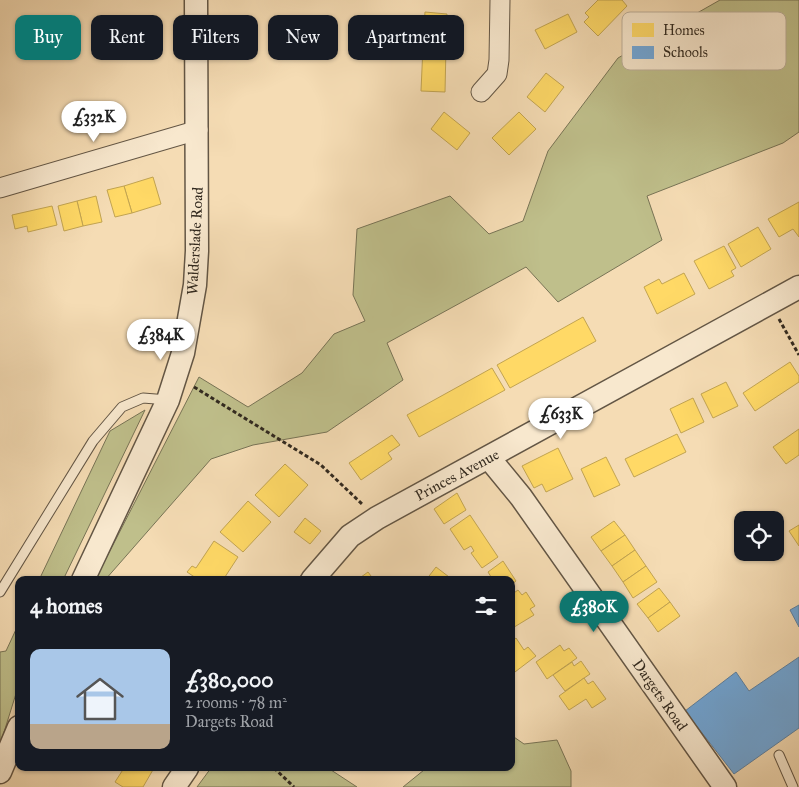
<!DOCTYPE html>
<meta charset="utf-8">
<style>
:root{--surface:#171b24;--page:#20242c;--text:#f1f3f6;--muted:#9ea1a6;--accent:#0f766e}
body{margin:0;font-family:"IM FELL Great Primer",serif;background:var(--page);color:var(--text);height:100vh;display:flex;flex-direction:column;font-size:19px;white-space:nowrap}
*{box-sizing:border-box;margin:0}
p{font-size:16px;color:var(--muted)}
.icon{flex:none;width:28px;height:28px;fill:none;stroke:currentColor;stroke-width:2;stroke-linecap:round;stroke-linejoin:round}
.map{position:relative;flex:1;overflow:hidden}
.drawer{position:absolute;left:15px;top:576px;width:500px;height:195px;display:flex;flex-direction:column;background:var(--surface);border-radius:10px;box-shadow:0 1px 4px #0004}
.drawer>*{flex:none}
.hud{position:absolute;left:15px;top:15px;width:500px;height:45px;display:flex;gap:10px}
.controls{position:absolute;left:734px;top:511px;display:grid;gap:10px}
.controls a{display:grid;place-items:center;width:50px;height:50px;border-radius:10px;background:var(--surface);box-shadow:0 1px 4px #0004;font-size:25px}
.price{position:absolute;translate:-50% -42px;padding:0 11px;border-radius:18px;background:#fff;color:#222;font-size:16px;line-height:32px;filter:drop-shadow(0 1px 2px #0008)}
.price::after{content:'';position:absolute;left:50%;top:30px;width:15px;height:11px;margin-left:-8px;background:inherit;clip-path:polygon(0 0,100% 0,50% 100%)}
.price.active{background:var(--accent);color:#fff}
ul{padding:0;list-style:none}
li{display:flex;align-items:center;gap:15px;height:125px;padding:0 15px}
li span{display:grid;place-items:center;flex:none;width:140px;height:100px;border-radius:10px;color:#555}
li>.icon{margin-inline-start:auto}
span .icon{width:60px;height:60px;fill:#fffc;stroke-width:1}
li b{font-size:21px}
h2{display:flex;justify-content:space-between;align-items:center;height:60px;padding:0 15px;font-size:21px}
.chip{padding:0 18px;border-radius:10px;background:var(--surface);box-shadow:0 1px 4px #0004;font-size:18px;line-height:45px}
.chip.active{background:var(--accent);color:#fff}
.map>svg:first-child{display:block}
.green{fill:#bfbf8b;stroke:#787456}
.homes{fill:#ffd966;stroke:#c2a451}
.schools{fill:#6fa8dc;stroke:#5d82a4}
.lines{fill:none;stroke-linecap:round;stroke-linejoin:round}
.service-casing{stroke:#635645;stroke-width:11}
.minor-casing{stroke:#635645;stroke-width:21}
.tertiary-casing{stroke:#635645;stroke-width:25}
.path{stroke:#322a20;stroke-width:3;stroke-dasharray:4 2.5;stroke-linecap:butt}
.service{stroke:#f8e8ce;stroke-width:9}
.minor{stroke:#f8e8ce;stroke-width:19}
.tertiary{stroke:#f8e8ce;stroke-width:22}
.labels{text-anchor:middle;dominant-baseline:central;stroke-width:5;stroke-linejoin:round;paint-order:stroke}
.street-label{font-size:15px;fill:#322a20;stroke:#f8e8ce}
.key{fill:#f8e8ce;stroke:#bdaf9a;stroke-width:1}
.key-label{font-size:14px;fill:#322a20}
</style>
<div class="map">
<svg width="799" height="787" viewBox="0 0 799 787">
<rect width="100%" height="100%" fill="#f5dcb4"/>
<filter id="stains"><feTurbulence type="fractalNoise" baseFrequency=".004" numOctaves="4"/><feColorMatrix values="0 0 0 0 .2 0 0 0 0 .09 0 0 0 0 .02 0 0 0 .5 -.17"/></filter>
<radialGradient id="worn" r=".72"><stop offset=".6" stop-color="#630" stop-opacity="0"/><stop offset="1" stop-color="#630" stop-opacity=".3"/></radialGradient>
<g class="green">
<polygon points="720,0 799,0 799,132 783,143 647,196 662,240 558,302 526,267 387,343 403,380 327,432 253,445 211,459 105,580 95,580 199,377 248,407 302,373 334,334 365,321 353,295 357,229 450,196 489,234 523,221 548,151 618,58"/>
<polygon points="145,410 63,580 39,580 110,431"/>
<polygon points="19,623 19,684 0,745 0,652 6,651"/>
<polygon points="511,735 524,744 557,740 571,771 571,787 403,787 424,770 423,768 511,768"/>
<polygon points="211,768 328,768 357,787 197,787"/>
</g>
<g class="homes">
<polygon points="598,0 622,0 627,6 598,36 584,22 589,17 585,13"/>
<polygon points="425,12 447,14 444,43 423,41"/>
<polygon points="568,14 577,32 545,49 535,30"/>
<polygon points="423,46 446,47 445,92 421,91"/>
<polygon points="546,73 564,87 545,112 527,97"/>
<polygon points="444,112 470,133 457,150 431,129"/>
<polygon points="519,112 536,129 509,155 492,138"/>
<polygon points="153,177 161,204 132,213 124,186"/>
<polygon points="124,186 132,213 115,217 107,190"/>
<polygon points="96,196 102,222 83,226 77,201"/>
<polygon points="77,201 83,226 64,231 58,206"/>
<polygon points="799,202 799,237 793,229 779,237 768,219"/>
<polygon points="52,206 57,225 28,232 27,226 15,229 12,215"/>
<polygon points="758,227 771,249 741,267 728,244"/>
<polygon points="724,246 736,268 731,271 734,276 709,289 694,261"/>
<polygon points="684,273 695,294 657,314 644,287 659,279 662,284"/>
<polygon points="583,317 596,341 510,388 497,365"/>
<polygon points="790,362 799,376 799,382 755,411 743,393"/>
<polygon points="492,368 505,390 419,437 407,415"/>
<polygon points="726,382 738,406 713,418 701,394"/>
<polygon points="693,398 704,422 681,433 670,409"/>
<polygon points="799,429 799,455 786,464 773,447"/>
<polygon points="677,434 686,452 634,477 625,459"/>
<polygon points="392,435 400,445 388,453 392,459 361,480 349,463"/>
<polygon points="558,448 573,479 546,492 542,484 534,488 522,466"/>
<polygon points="606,457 620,485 594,497 581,469"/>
<polygon points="285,464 308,485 279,517 255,495"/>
<polygon points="457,493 466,510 444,524 434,509"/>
<polygon points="248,501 271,522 243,552 220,532"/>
<polygon points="470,515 498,557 482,568 471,553 474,551 471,546 464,550 450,529"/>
<polygon points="305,518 321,531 310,544 294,532"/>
<polygon points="614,521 625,535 601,551 591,537"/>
<polygon points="799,525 799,546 789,531"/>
<polygon points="625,535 635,550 612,566 601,551"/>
<polygon points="214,541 238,557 223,580 199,580 187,572 192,566 196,568"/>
<polygon points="635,550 646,566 623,582 612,566"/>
<polygon points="503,561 516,581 511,585 511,580 493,580 488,572"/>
<polygon points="646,566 657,582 633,598 623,582"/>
<polygon points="436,567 453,580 426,580"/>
<polygon points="368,572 374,580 357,580"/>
<polygon points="659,588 670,602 648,618 637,604"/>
<polygon points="518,590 522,595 526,592 535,606 530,609 534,615 511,629 511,595"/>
<polygon points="670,602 680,616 658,632 648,618"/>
<polygon points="516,638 524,650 528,647 536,656 511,675 511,642"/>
<polygon points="560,645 564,651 569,648 577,658 547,679 536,662"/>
<polygon points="581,661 590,674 565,691 553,675 572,662 574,666"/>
<polygon points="584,678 588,684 593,681 606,699 592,708 586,699 569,710 559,696"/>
<polygon points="124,768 154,768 143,787 123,787 115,782"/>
</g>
<g class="schools">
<polygon points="799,605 799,627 790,610"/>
<polygon points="799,657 799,728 734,774 685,711 736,672 749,691"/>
</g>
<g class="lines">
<defs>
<g id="service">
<polyline points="0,592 93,441 122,407 143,398 168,400"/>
<polyline points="779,755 793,787"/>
</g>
<g id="minor">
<polyline points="481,92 497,74 499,60 500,0"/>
<polyline points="0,188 198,130"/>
</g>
<g id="tertiary">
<polyline points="489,458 521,497 725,787"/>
<polyline points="83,580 168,400 183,353 195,285 197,251 196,0"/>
<polyline points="312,580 350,536 377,518 799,287"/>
<polyline points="0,772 19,727"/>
<polyline points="174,787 187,768"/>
</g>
</defs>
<use href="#service" class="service-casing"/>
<use href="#minor" class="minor-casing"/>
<use href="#tertiary" class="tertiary-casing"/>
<g class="path">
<polyline points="779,319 799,355"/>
<polyline points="194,387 321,465 362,504"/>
<polyline points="274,768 294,787"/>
</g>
<use href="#service" class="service"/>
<use href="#minor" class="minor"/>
<use href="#tertiary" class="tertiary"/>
</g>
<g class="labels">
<g class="street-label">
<text transform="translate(195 241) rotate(-87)">Walderslade Road</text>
<text transform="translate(457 475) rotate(-28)">Princes Avenue</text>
<text transform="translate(660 695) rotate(55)">Dargets Road</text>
</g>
</g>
<rect x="622" y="12" width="164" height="58" rx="8" class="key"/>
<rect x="632" y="23" width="22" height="14" fill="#ffd966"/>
<rect x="632" y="46" width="22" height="13" fill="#6fa8dc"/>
<g class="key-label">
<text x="663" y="35">Homes</text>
<text x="663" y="57">Schools</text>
</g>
<rect width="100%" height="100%" filter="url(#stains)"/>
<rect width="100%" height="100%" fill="url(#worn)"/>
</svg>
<div class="controls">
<a><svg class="icon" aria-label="locate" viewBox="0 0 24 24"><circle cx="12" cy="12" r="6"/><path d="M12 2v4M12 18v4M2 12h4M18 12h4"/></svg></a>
</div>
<b class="price" style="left:94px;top:143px">£332K</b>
<b class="price" style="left:161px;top:361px">£384K</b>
<b class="price" style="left:561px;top:440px">£633K</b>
<b class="price active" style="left:594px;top:633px">£380K</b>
<div class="hud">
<a class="chip active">Buy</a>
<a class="chip">Rent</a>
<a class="chip">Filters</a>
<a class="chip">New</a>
<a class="chip">Apartment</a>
</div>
<section class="drawer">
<h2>4 homes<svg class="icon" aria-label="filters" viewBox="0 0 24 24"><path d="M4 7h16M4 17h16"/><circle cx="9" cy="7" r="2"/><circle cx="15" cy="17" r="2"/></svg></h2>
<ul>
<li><span style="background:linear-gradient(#a9c7e8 75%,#b9a48a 0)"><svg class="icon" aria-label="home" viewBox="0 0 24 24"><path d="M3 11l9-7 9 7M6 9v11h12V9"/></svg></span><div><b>£380,000</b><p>2 rooms · 78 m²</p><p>Dargets Road</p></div></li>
</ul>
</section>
</div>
